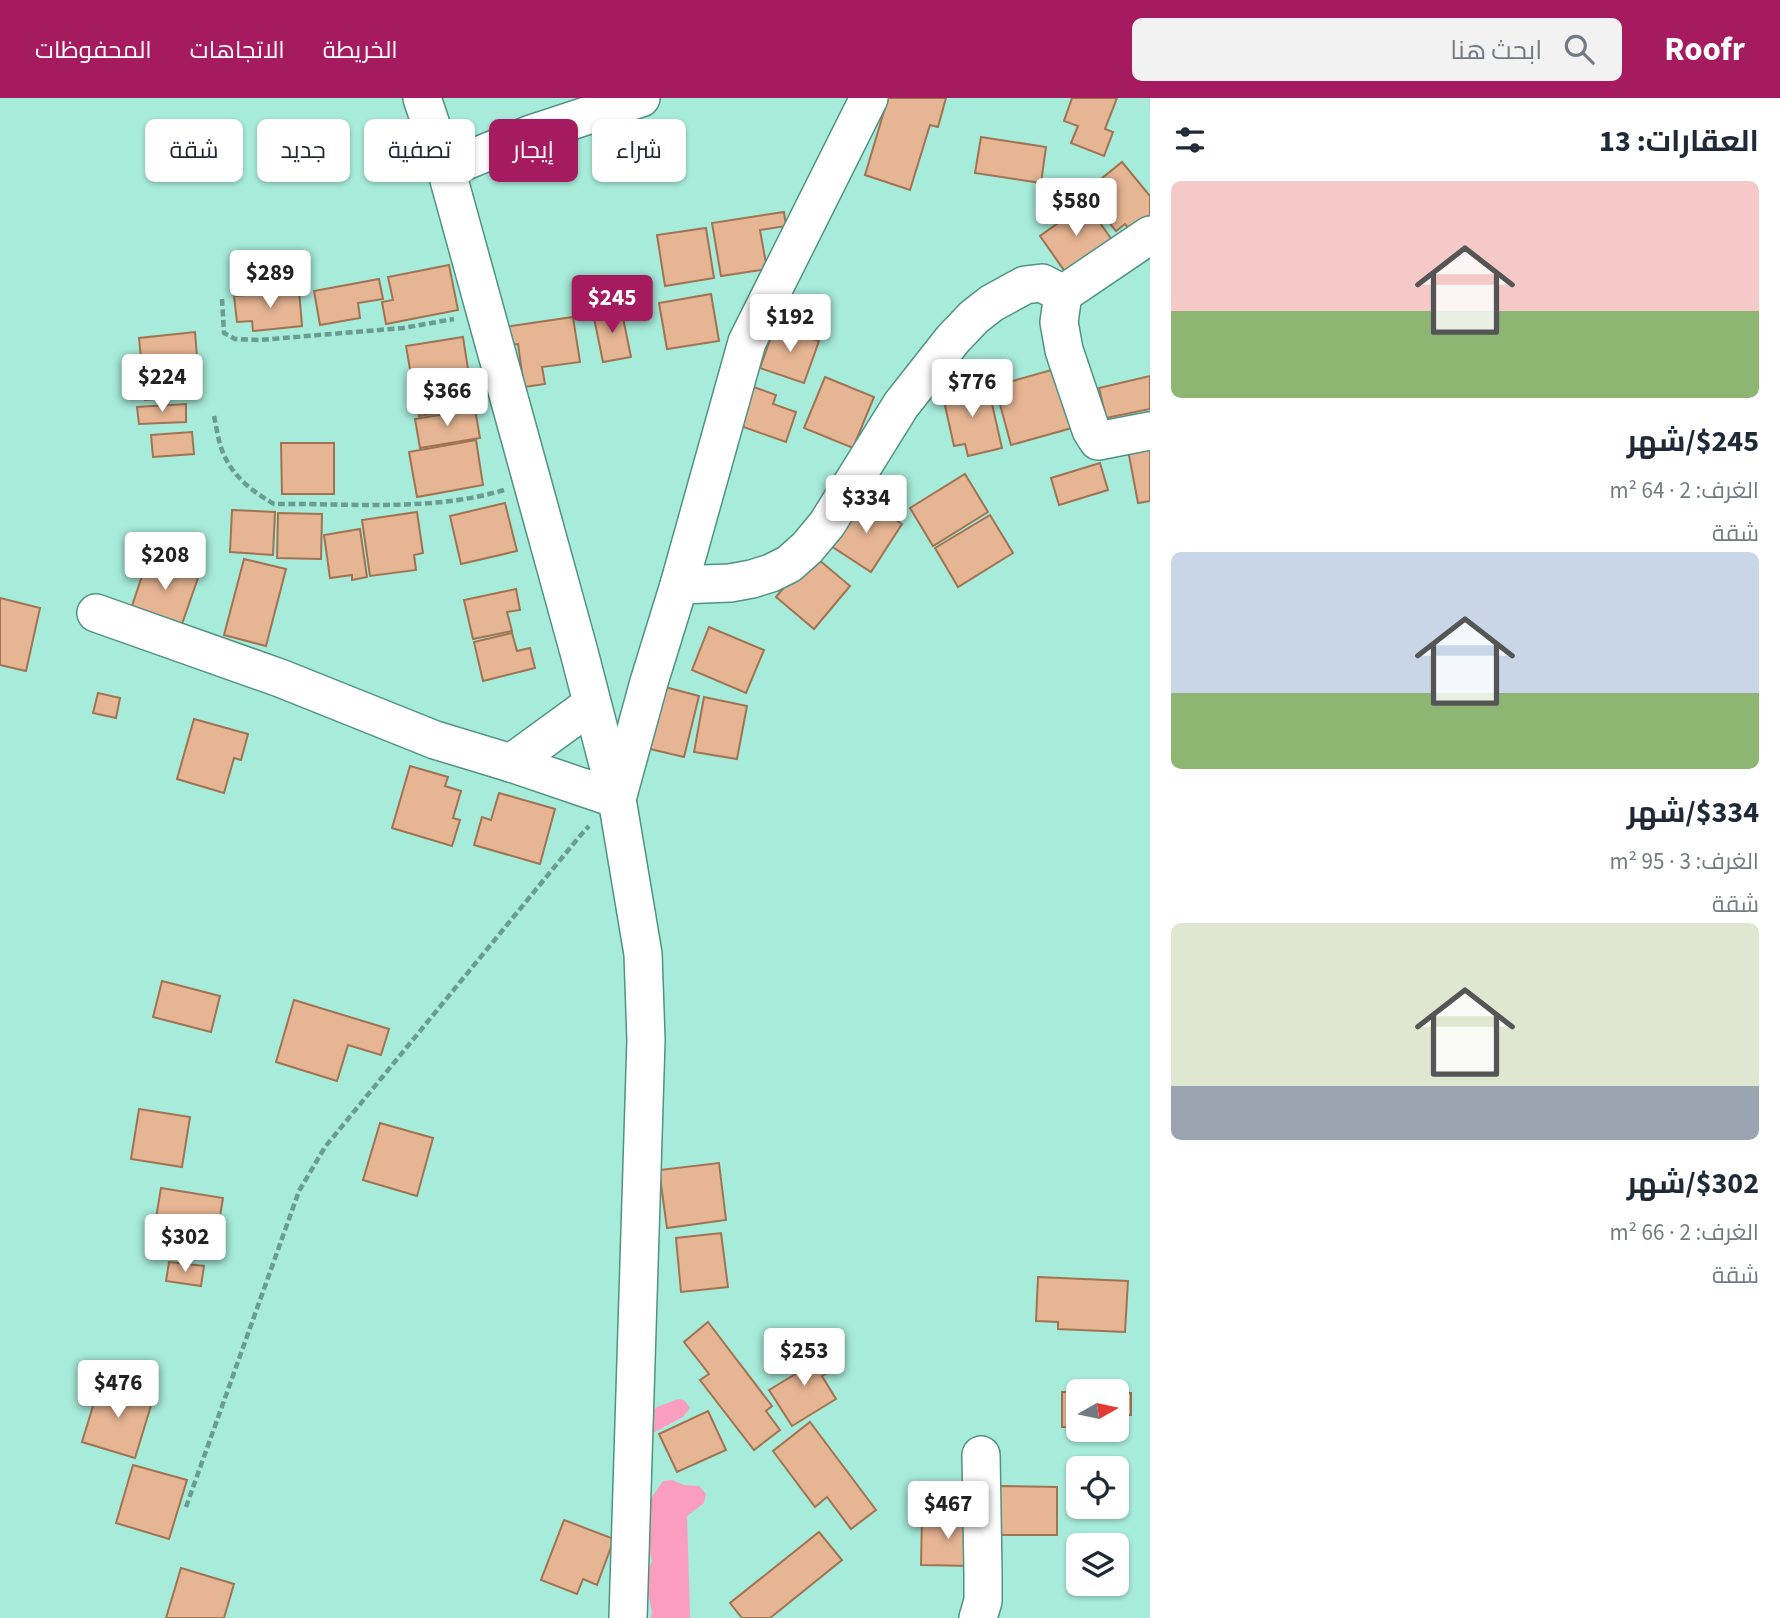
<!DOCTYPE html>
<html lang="ar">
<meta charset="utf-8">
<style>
:root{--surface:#fff;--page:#f2f2f3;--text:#1f2937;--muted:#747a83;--accent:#a61b60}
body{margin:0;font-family:"Source Sans 3",Cairo,sans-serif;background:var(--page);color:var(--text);direction:rtl;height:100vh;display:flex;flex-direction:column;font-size:26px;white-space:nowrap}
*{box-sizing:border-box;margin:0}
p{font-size:23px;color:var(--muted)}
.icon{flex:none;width:38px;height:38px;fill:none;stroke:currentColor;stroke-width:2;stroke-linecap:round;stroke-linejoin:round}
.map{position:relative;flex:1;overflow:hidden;direction:ltr}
.details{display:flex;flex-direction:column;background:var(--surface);width:630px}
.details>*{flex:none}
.top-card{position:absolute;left:21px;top:21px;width:665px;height:63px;direction:rtl;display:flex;gap:14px}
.needle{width:46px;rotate:81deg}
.buttons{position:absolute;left:1066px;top:1281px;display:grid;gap:14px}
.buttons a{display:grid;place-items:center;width:63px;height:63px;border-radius:10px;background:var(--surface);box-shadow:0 2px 5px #0004;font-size:35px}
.price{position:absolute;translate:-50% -60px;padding:0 16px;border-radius:7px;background:#fff;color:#222;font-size:23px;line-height:46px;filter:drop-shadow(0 2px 4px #0008)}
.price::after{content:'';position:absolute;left:50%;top:42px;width:21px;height:16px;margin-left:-10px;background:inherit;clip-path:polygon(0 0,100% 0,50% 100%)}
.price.selected{background:var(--accent);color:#fff}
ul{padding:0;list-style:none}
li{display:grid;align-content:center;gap:14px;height:371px;padding:0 21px}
li span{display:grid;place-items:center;height:217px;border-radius:10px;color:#555}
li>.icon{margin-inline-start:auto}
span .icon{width:126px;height:126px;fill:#fffc;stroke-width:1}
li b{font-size:30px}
h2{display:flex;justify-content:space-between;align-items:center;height:84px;padding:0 21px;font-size:30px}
.chip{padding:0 24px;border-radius:10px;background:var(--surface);box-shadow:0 2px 5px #0004;font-size:24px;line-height:63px}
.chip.selected{background:var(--accent);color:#fff}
header{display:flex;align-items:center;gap:42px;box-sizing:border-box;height:98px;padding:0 35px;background:var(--accent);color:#fff}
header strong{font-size:33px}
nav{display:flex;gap:38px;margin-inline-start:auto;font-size:24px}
.search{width:490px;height:63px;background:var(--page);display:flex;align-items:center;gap:18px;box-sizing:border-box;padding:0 24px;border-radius:10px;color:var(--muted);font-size:26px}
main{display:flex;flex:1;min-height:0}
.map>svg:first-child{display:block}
.green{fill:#fb9dbf}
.building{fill:#e6b593;stroke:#a07453;stroke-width:2}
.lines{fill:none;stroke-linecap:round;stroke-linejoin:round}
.minor-casing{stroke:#509283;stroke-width:40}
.path{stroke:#6a9c90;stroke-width:4.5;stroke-dasharray:7 3.5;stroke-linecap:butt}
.minor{stroke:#fff;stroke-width:37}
</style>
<header>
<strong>Roofr</strong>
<div class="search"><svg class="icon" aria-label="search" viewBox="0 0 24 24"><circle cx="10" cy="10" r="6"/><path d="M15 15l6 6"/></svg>ابحث هنا</div>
<nav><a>الخريطة</a><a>الاتجاهات</a><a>المحفوظات</a></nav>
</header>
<main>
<section class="details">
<h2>العقارات: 13<svg class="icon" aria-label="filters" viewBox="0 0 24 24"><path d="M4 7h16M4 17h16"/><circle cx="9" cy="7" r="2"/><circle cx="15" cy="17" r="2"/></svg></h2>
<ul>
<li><span style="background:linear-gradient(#f6c9c9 60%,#8fb573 0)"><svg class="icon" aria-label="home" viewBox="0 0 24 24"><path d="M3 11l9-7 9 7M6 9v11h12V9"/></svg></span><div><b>$245/شهر</b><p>الغرف: 2 · 64 m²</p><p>شقة</p></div></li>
<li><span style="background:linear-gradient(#c9d6e8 65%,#8fb573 0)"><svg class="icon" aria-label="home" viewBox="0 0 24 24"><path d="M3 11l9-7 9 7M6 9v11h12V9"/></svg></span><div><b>$334/شهر</b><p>الغرف: 3 · 95 m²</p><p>شقة</p></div></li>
<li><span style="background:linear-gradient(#dfe7d0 75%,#9aa5b1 0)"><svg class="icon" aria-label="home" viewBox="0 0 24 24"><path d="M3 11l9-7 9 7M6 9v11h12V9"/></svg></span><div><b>$302/شهر</b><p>الغرف: 2 · 66 m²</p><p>شقة</p></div></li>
</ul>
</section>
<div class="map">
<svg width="1150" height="1520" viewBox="0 0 1150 1520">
<rect width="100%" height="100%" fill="#a7ebda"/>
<g class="green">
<polygon points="678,1301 684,1302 690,1310 683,1319 649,1337 648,1318 657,1309"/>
<polygon points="672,1382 684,1387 699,1388 706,1396 704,1405 687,1418 690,1520 651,1520 652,1514 648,1494 648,1473 652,1463 648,1447 646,1424 650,1402 663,1383"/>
</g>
<g class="building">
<polygon points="888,0 946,0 938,29 930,27 910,92 865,77"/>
<polygon points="1072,0 1117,0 1105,31 1113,34 1104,58 1071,45 1078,28 1064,23"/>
<polygon points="981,39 1046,49 1041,85 975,75"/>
<polygon points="1122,64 1150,98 1150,117 1131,133 1125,126 1116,133 1085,94"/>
<polygon points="1086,105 1112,142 1066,175 1040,138"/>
<polygon points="784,114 786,128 760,132 767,171 721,178 712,125"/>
<polygon points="706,130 714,180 665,188 657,137"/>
<polygon points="449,167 458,212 386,226 382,204 393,202 388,179"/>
<polygon points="379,181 383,201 358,205 360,220 320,227 314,193"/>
<polygon points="299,192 302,228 253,233 252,223 237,224 234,198"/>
<polygon points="711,196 719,243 667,251 659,205"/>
<polygon points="621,210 631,259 603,264 593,215"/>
<polygon points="573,219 580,264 542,269 545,286 524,289 518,246 501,249 498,230"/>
<polygon points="775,228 819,243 804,285 760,270"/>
<polygon points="195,234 200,297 145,302 139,240"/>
<polygon points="463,239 470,284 422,291 420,276 411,277 406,248"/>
<polygon points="1055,271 1072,330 1011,347 995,288"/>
<polygon points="1150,278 1150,311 1106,320 1099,290"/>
<polygon points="825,279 874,299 853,350 804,330"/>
<polygon points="987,284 1002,350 968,358 965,346 954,348 942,294"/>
<polygon points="471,286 474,309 419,318 416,295"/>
<polygon points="748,287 776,297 773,306 796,314 786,344 735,326"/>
<polygon points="186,306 186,324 139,326 137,309"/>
<polygon points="475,311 480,340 420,350 415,321"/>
<polygon points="192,334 194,356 153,359 151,337"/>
<polygon points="476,342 483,387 417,399 409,354"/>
<polygon points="281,345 334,345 334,396 282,396"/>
<polygon points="1150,348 1150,403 1138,405 1128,352"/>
<polygon points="1100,365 1108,392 1059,407 1051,380"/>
<polygon points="965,376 988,414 933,448 910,410"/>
<polygon points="862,400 902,426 871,474 831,448"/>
<polygon points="505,405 517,453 461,466 450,418"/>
<polygon points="232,412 275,414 273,457 230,454"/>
<polygon points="417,414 423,455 414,457 416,472 370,478 362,422"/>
<polygon points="278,415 322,416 321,461 277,460"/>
<polygon points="990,417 1013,455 958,489 935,450"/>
<polygon points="360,431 367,479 352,482 352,477 330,480 324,437"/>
<polygon points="812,456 850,488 814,531 776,499"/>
<polygon points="244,461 286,471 266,548 224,537"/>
<polygon points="147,463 198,480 182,526 132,508"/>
<polygon points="516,491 520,512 507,514 512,533 473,541 464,502"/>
<polygon points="0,500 40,510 26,573 0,567"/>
<polygon points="709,529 764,552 746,595 692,572"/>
<polygon points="512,535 517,553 530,550 535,570 483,583 474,544"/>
<polygon points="665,589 699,598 684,659 650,651"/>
<polygon points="98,595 120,600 116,620 93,615"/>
<polygon points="704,599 747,608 737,661 694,654"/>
<polygon points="194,621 248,636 241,662 234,660 224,695 177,681"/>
<polygon points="410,668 448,679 445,688 461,693 453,720 460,722 452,748 392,730"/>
<polygon points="499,695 555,711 540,766 474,747 482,719 491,722"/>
<polygon points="162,883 220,898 211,934 153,919"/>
<polygon points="294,902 389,931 381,957 348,947 337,983 276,964"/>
<polygon points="139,1011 190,1019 182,1069 131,1061"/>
<polygon points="380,1025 433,1040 417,1098 363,1082"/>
<polygon points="719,1065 726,1122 667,1130 659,1072"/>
<polygon points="161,1090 223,1100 213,1160 151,1150"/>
<polygon points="721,1135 728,1189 681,1194 676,1140"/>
<polygon points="169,1164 204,1168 201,1188 166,1183"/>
<polygon points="1038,1179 1128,1183 1125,1234 1058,1231 1058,1224 1036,1223"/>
<polygon points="708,1224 772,1308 766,1313 780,1332 754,1352 700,1282 709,1276 684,1244"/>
<polygon points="810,1243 829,1274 822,1278 836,1301 792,1328 769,1292 807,1269 797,1252"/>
<polygon points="100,1285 153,1301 135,1360 82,1344"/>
<rect x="1062" y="1294" width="16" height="35"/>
<rect x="1116" y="1295" width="15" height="22"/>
<polygon points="708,1313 726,1352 677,1374 659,1336"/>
<polygon points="810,1324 876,1412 851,1431 827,1399 815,1409 773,1353"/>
<polygon points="133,1367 187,1382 169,1441 116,1425"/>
<polygon points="1000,1388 1057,1389 1057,1437 1000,1437"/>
<polygon points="922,1418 975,1419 973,1468 921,1467"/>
<polygon points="564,1422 614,1441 597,1487 583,1481 577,1496 541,1482"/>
<polygon points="819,1434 842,1462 770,1520 742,1520 730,1505"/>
<polygon points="181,1470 234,1486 224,1520 166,1520"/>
</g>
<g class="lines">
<defs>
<g id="minor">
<polyline points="422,0 446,71 579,554 617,701 643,856 646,942 628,1520"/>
<polyline points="446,71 531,36 641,0"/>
<polyline points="1063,196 1059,224 1064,252 1091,332 1098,343 1150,333"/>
<polyline points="679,487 730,485 752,481 771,475 789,466 807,450 827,426 901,307 953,241 974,219 992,205 1025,187 1042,185 1063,196 1150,137"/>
<polyline points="96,515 280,580 435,642 511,665 592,606"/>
<polyline points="511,665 617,701 649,584 679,487 747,244 869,0"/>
<polyline points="978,1520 983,1503 983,1474 981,1357"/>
</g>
</defs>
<use href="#minor" class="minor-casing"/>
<g class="path">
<polyline points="222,201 224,235 235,241 260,242 403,230 454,221"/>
<path d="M214,318C217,332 219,349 226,361C236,381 255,395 274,406C350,405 430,414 504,392"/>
<polyline points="186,1409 299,1093 325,1049 579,739 589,728"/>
</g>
<use href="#minor" class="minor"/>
</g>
</svg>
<div class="buttons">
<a><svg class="needle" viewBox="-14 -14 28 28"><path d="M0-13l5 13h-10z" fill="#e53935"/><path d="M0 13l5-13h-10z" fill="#747a83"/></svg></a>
<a><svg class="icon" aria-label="locate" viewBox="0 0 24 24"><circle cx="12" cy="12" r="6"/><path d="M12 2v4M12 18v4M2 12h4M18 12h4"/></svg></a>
<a><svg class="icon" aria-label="layers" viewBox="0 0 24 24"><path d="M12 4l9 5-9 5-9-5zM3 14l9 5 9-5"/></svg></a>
</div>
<b class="price" style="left:1076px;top:140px">$580</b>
<b class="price" style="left:270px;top:212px">$289</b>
<b class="price selected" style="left:612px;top:237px">$245</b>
<b class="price" style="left:790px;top:256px">$192</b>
<b class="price" style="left:162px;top:316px">$224</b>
<b class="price" style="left:972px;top:321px">$776</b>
<b class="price" style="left:447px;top:330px">$366</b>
<b class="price" style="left:866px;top:437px">$334</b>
<b class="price" style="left:165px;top:494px">$208</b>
<b class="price" style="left:185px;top:1176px">$302</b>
<b class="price" style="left:804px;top:1290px">$253</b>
<b class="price" style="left:118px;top:1322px">$476</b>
<b class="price" style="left:948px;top:1443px">$467</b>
<div class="top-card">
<a class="chip">شراء</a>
<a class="chip selected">إيجار</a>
<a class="chip">تصفية</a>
<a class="chip">جديد</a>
<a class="chip">شقة</a>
</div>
</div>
</main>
